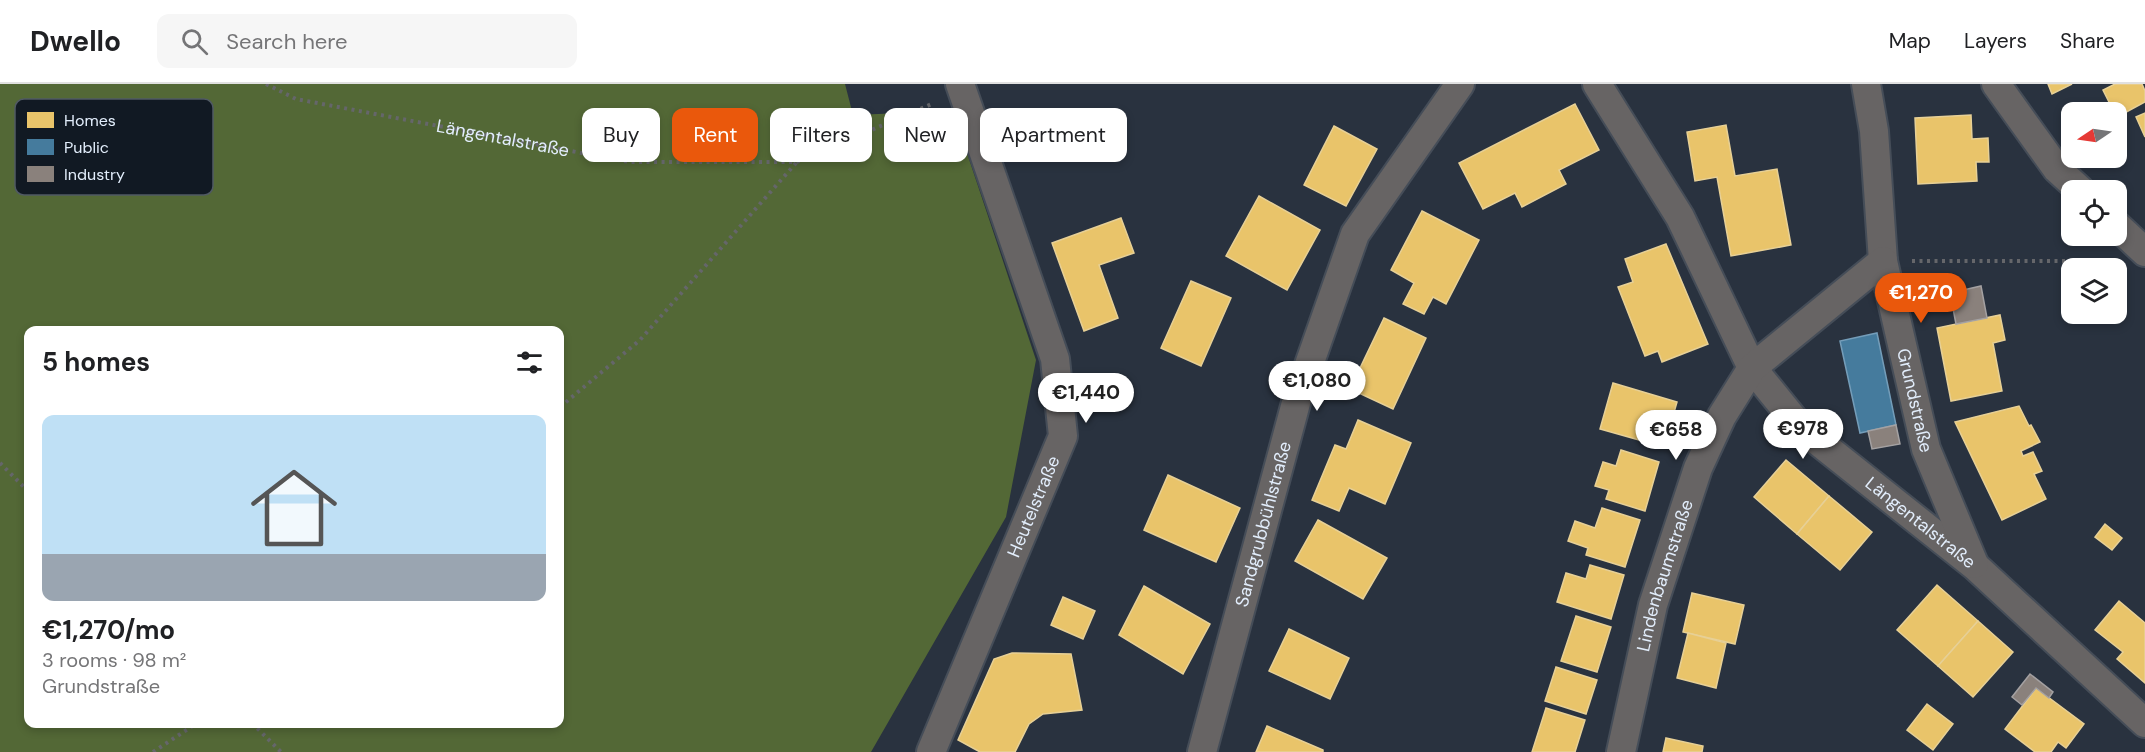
<!DOCTYPE html>
<meta charset="utf-8">
<style>
:root{--surface:#fff;--page:#f6f6f6;--text:#202124;--muted:#757577;--line:#e0e0e0;--accent:#ea580c}
body{margin:0;font-family:"DM Sans",sans-serif;background:var(--page);color:var(--text);height:100vh;display:flex;flex-direction:column;font-size:22px;white-space:nowrap}
*{box-sizing:border-box;margin:0}
p{font-size:20px;color:var(--muted)}
.icon{flex:none;width:33px;height:33px;fill:none;stroke:currentColor;stroke-width:2;stroke-linecap:round;stroke-linejoin:round}
.map{position:relative;flex:1;overflow:hidden}
.drawer{position:absolute;left:24px;top:242px;width:540px;height:402px;display:flex;flex-direction:column;background:var(--surface);border-radius:12px;box-shadow:0 3px 9px #0003}
.drawer>*{flex:none}
.guide{position:absolute;left:582px;top:24px;width:570px;height:54px;display:flex;gap:12px}
.needle{width:39px;rotate:257deg}
.buttons{position:absolute;left:2061px;top:18px;display:grid;gap:12px}
.buttons a{display:grid;place-items:center;width:66px;height:66px;border-radius:12px;background:var(--surface);box-shadow:0 3px 9px #0003;font-size:30px}
.price{position:absolute;translate:-50% -51px;padding:0 14px;border-radius:21px;background:#fff;color:#222;font-size:20px;line-height:39px;filter:drop-shadow(0 2px 3px #0008)}
.price::after{content:'';position:absolute;left:50%;top:36px;width:18px;height:14px;margin-left:-9px;background:inherit;clip-path:polygon(0 0,100% 0,50% 100%)}
.price.active{background:var(--accent);color:#fff}
ul{padding:0;list-style:none}
li{display:grid;align-content:center;gap:12px;height:318px;padding:0 18px}
li span{display:grid;place-items:center;height:186px;border-radius:12px;color:#555}
li>.icon{margin-inline-start:auto}
span .icon{width:108px;height:108px;fill:#fffc;stroke-width:1}
li b{font-size:26px}
h2{display:flex;justify-content:space-between;align-items:center;height:72px;padding:0 18px;font-size:26px}
.tag{padding:0 21px;border-radius:12px;background:var(--surface);box-shadow:0 3px 9px #0003;font-size:21px;line-height:54px}
.tag.active{background:var(--accent);color:#fff}
header{display:flex;align-items:center;gap:36px;box-sizing:border-box;height:84px;padding:0 30px;background:var(--surface);border-bottom:2px solid var(--line)}
header strong{font-size:28px}
nav{display:flex;gap:33px;margin-inline-start:auto;font-size:21px}
.search{width:420px;height:54px;background:var(--page);display:flex;align-items:center;gap:15px;box-sizing:border-box;padding:0 21px;border-radius:12px;color:var(--muted);font-size:22px}
.map>svg:first-child{display:block}
.forest{fill:#536836;fill-rule:evenodd}
.homes{fill:#e9c46a;stroke:#e7d096;stroke-width:1.5}
.public{fill:#457b9d;stroke:#749db9;stroke-width:1.5}
.industry{fill:#8a817c;stroke:#a4a1a2;stroke-width:1.5}
.lines{fill:none;stroke-linecap:round;stroke-linejoin:round}
.minor-casing{stroke:#454d58;stroke-width:32}
.path{stroke:#65666a;stroke-width:4;stroke-dasharray:3 4.5;stroke-linecap:butt}
.minor{stroke:#676464;stroke-width:28}
.labels{text-anchor:middle;dominant-baseline:central;stroke-width:6;stroke-linejoin:round;paint-order:stroke}
.street-label{font-size:18px;fill:#e2edfb;stroke:#111923}
.key{fill:#111923;stroke:#505964;stroke-width:1.5}
.key-label{font-size:16px;fill:#e2edfb}
</style>
<header>
<strong>Dwello</strong>
<div class="search"><svg class="icon" aria-label="search" viewBox="0 0 24 24"><circle cx="10" cy="10" r="6"/><path d="M15 15l6 6"/></svg>Search here</div>
<nav><a>Map</a><a>Layers</a><a>Share</a></nav>
</header>
<div class="map">
<svg width="2145" height="668" viewBox="0 0 2145 668">
<rect width="100%" height="100%" fill="#29323f"/>
<path class="forest" d="M0,0H845L853,31L953,27L1036,276L1006,433L871,668H0ZM28,246H560V639H28Z"/>
<g class="homes">
<polygon points="2048,0 2072,0 2052,10"/>
<polygon points="2115,0 2142,0 2145,7 2145,18 2117,33 2116,28 2114,28 2103,6"/>
<polygon points="1575,20 1599,66 1559,86 1566,100 1522,123 1515,109 1483,125 1459,79"/>
<polygon points="2145,29 2145,53 2136,33"/>
<polygon points="1971,31 1972,55 1988,54 1989,78 1976,78 1977,97 1918,100 1915,34"/>
<polygon points="1726,41 1735,92 1777,85 1791,161 1731,172 1717,93 1695,97 1687,48"/>
<polygon points="1334,42 1377,65 1346,122 1304,101"/>
<polygon points="1259,112 1320,146 1287,206 1226,172"/>
<polygon points="1422,127 1479,156 1446,220 1433,213 1424,230 1403,220 1414,199 1391,186"/>
<polygon points="1121,134 1134,169 1099,181 1118,234 1084,247 1052,159"/>
<polygon points="1666,160 1708,260 1662,278 1658,267 1645,272 1618,203 1633,198 1625,175"/>
<polygon points="1191,197 1231,214 1201,282 1161,264"/>
<polygon points="2000,231 2005,256 1993,259 2002,307 1951,317 1937,244"/>
<polygon points="1384,234 1426,254 1393,325 1350,305"/>
<polygon points="1613,299 1677,318 1664,363 1600,345"/>
<polygon points="2019,322 2029,342 2031,341 2040,358 2021,367 2023,372 2033,368 2042,387 2034,390 2046,415 2002,436 1955,338"/>
<polygon points="1358,336 1411,359 1385,420 1349,404 1339,427 1312,416 1335,361 1346,365"/>
<polygon points="1621,366 1659,378 1645,427 1606,415 1609,406 1595,402 1603,378 1616,382"/>
<polygon points="1786,376 1829,412 1797,450 1754,413"/>
<polygon points="1168,391 1240,424 1216,478 1144,446"/>
<polygon points="1829,412 1872,448 1840,486 1797,450"/>
<polygon points="1602,424 1640,436 1625,483 1586,471 1588,464 1568,457 1575,437 1595,444"/>
<polygon points="1318,436 1387,474 1363,515 1295,477"/>
<polygon points="2105,440 2122,454 2112,466 2095,453"/>
<polygon points="1590,481 1624,491 1611,535 1557,518 1566,489 1586,495"/>
<polygon points="1937,501 1978,537 1938,582 1897,546"/>
<polygon points="1144,502 1210,540 1183,590 1119,551"/>
<polygon points="1692,509 1744,521 1735,560 1683,548"/>
<polygon points="1063,513 1095,527 1083,555 1051,541"/>
<polygon points="2119,517 2145,539 2145,599 2117,575 2123,568 2095,546"/>
<polygon points="1576,532 1611,543 1597,588 1561,577"/>
<polygon points="1978,537 2013,568 1973,613 1938,582"/>
<polygon points="1289,545 1349,574 1330,615 1269,587"/>
<polygon points="1688,549 1726,559 1716,604 1677,594"/>
<polygon points="1012,569 1071,570 1082,626 1043,630 1029,640 1015,668 980,668 958,656 994,575"/>
<polygon points="1556,583 1597,596 1586,630 1545,617"/>
<polygon points="2036,604 2084,640 2066,664 2058,658 2051,668 2035,668 2005,645"/>
<polygon points="1927,620 1953,640 1933,666 1907,646"/>
<polygon points="1546,624 1585,636 1575,668 1532,668"/>
<polygon points="1267,642 1323,666 1323,668 1256,668"/>
<polygon points="1666,654 1703,662 1702,668 1663,668"/>
</g>
<polygon class="public" points="1877,249 1896,341 1860,349 1840,257"/>
<g class="industry">
<polygon points="1981,202 1987,234 1956,240 1950,209"/>
<polygon points="1896,341 1900,360 1872,365 1868,347"/>
<polygon points="2030,590 2053,608 2049,614 2036,604 2022,621 2012,613"/>
</g>
<g class="lines">
<defs>
<g id="minor">
<path id="s2" d="M1597,0L1680,133L1752,284L1800,343L1975,482L2145,639"/>
<path id="s3" d="M1866,0L1874,47L1883,177L1900,252L1926,365L1974,480"/>
<polyline points="1996,0 2057,85 2080,106"/>
<polyline points="2116,141 2145,168"/>
<path id="s4" d="M931,668L1063,352L1055,275L960,0"/>
<path id="s5" d="M1202,668L1297,315L1355,150L1460,0"/>
<path id="s6" d="M1621,668L1653,521L1698,384L1722,332L1752,284L1883,177"/>
</g>
</defs>
<use href="#minor" class="minor-casing"/>
<g class="path">
<path id="s1" d="M266,0L296,15L629,78H797L934,19"/>
<polyline points="1912,177 2111,177"/>
<polyline points="560,323 640,256 796,79"/>
<polyline points="0,379 28,407"/>
<polyline points="252,639 281,668"/>
<polyline points="153,668 197,639"/>
</g>
<use href="#minor" class="minor"/>
</g>
<g class="labels">
<g class="street-label">
<text stroke="none"><textPath href="#s1" startOffset="244">Längentalstraße</textPath></text>
<text stroke="none"><textPath href="#s3" startOffset="321">Grundstraße</textPath></text>
<text stroke="none"><textPath href="#s4" startOffset="266">Heutelstraße</textPath></text>
<text stroke="none"><textPath href="#s2" startOffset="554">Längentalstraße</textPath></text>
<text stroke="none"><textPath href="#s5" startOffset="236">Sandgrubbühlstraße</textPath></text>
<text stroke="none"><textPath href="#s6" startOffset="182">Lindenbaumstraße</textPath></text>
</g>
</g>
<rect x="15" y="15" width="198" height="96" rx="9" class="key"/>
<rect x="27" y="28" width="27" height="16" fill="#e9c46a"/>
<rect x="27" y="55" width="27" height="16" fill="#457b9d"/>
<rect x="27" y="82" width="27" height="16" fill="#8a817c"/>
<g class="key-label">
<text x="64" y="42">Homes</text>
<text x="64" y="69">Public</text>
<text x="64" y="96">Industry</text>
</g>
</svg>
<div class="buttons">
<a><svg class="needle" viewBox="-14 -14 28 28"><path d="M0-13l5 13h-10z" fill="#e53935"/><path d="M0 13l5-13h-10z" fill="#757577"/></svg></a>
<a><svg class="icon" aria-label="locate" viewBox="0 0 24 24"><circle cx="12" cy="12" r="6"/><path d="M12 2v4M12 18v4M2 12h4M18 12h4"/></svg></a>
<a><svg class="icon" aria-label="layers" viewBox="0 0 24 24"><path d="M12 4l9 5-9 5-9-5zM3 14l9 5 9-5"/></svg></a>
</div>
<b class="price active" style="left:1921px;top:240px">€1,270</b>
<b class="price" style="left:1317px;top:328px">€1,080</b>
<b class="price" style="left:1086px;top:340px">€1,440</b>
<b class="price" style="left:1803px;top:376px">€978</b>
<b class="price" style="left:1676px;top:377px">€658</b>
<div class="guide">
<a class="tag">Buy</a>
<a class="tag active">Rent</a>
<a class="tag">Filters</a>
<a class="tag">New</a>
<a class="tag">Apartment</a>
</div>
<section class="drawer">
<h2>5 homes<svg class="icon" aria-label="filters" viewBox="0 0 24 24"><path d="M4 7h16M4 17h16"/><circle cx="9" cy="7" r="2"/><circle cx="15" cy="17" r="2"/></svg></h2>
<ul>
<li><span style="background:linear-gradient(#bfe0f5 75%,#9aa5b1 0)"><svg class="icon" aria-label="home" viewBox="0 0 24 24"><path d="M3 11l9-7 9 7M6 9v11h12V9"/></svg></span><div><b>€1,270/mo</b><p>3 rooms · 98 m²</p><p>Grundstraße</p></div></li>
</ul>
</section>
</div>
